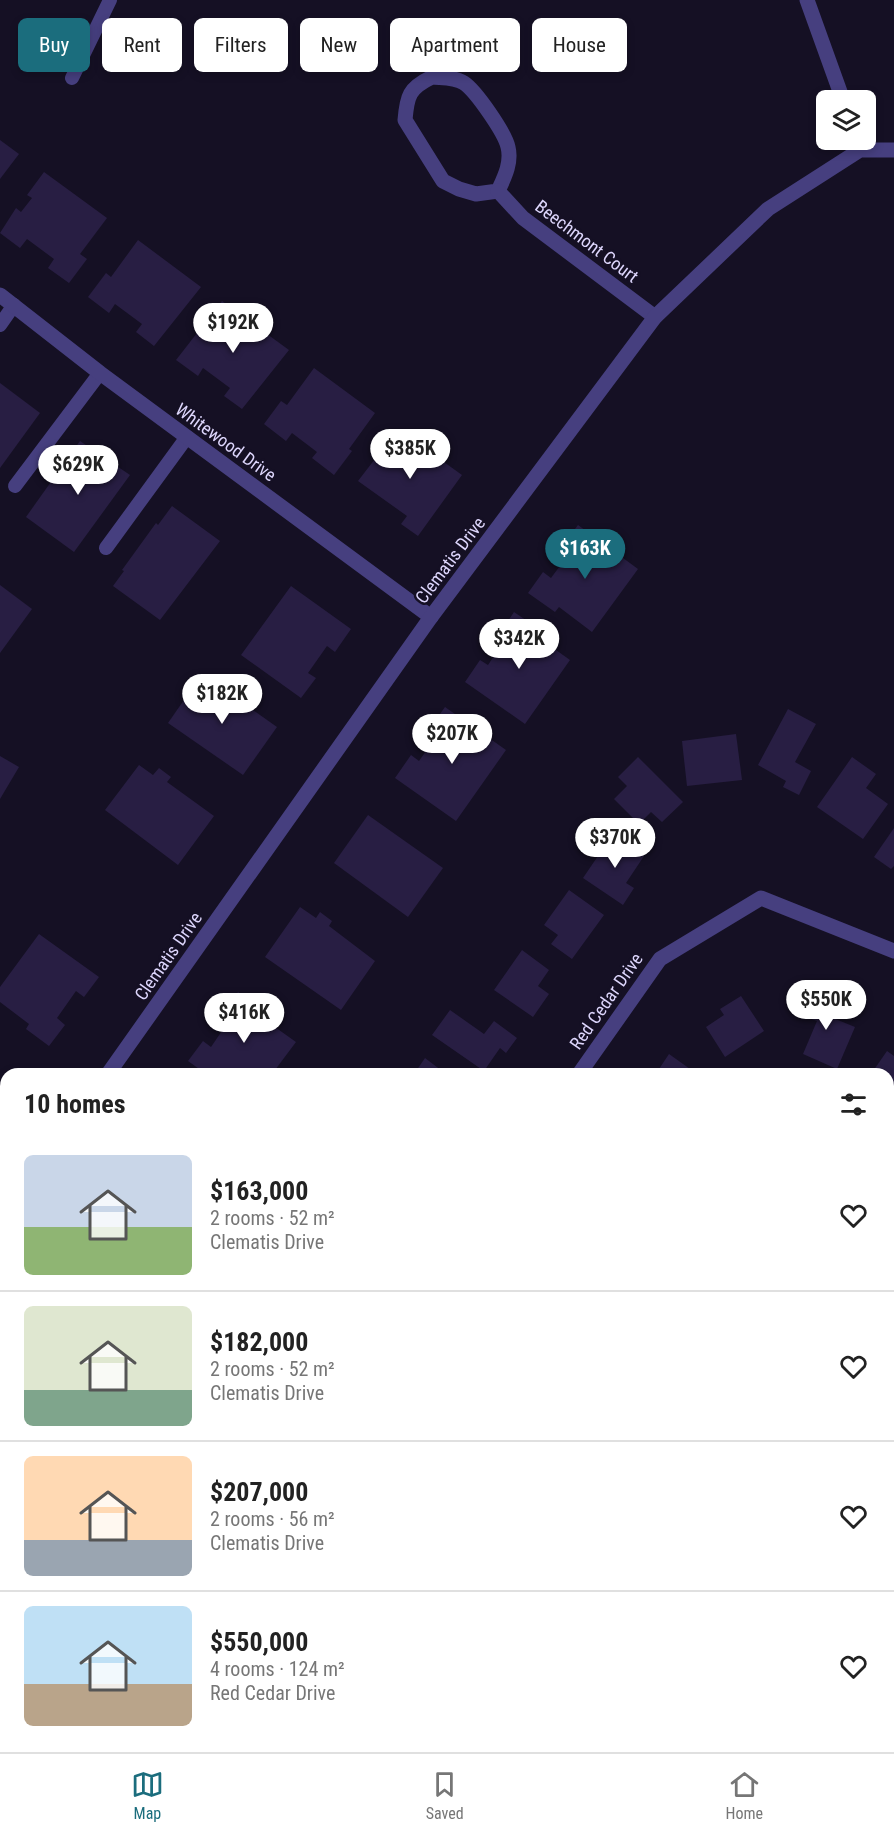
<!DOCTYPE html>
<meta charset="utf-8">
<style>
:root{--surface:#fff;--page:#f2f2f2;--text:#222;--muted:#767676;--line:#e0e0e0;--accent:#1b6d7d}
body{margin:0;font-family:"Roboto Condensed",sans-serif;background:var(--page);color:var(--text);height:100vh;display:flex;flex-direction:column;font-size:22px;white-space:nowrap}
*{box-sizing:border-box;margin:0}
p{font-size:20px;color:var(--muted)}
.icon{flex:none;width:33px;height:33px;fill:none;stroke:currentColor;stroke-width:2;stroke-linecap:round;stroke-linejoin:round}
.map{position:relative;flex:1;overflow:hidden}
.panel{position:absolute;left:0px;top:1068px;width:894px;height:684px;display:flex;flex-direction:column;background:var(--surface);border-radius:18px 18px 0 0;box-shadow:0 3px 9px #0003}
.panel>*{flex:none}
.guide{position:absolute;left:18px;top:18px;width:858px;height:54px;display:flex;gap:12px}
.buttons{position:absolute;left:816px;top:90px;display:grid;gap:12px}
.buttons a{display:grid;place-items:center;width:60px;height:60px;border-radius:9px;background:var(--surface);box-shadow:0 3px 9px #0003;font-size:30px}
.price{position:absolute;translate:-50% -51px;padding:0 14px;border-radius:21px;background:#fff;color:#222;font-size:20px;line-height:39px;filter:drop-shadow(0 2px 3px #0008)}
.price::after{content:'';position:absolute;left:50%;top:36px;width:18px;height:14px;margin-left:-9px;background:inherit;clip-path:polygon(0 0,100% 0,50% 100%)}
.price.selected{background:var(--accent);color:#fff}
ul{padding:0;list-style:none}
li{display:flex;align-items:center;gap:18px;height:150px;padding:0 24px}
li+li{border-top:2px solid var(--line)}
li span{display:grid;place-items:center;flex:none;width:168px;height:120px;border-radius:9px;color:#555}
li>.icon{margin-inline-start:auto}
span .icon{width:72px;height:72px;fill:#fffc;stroke-width:1}
li b{font-size:26px}
h2{display:flex;justify-content:space-between;align-items:center;height:72px;padding:0 24px;font-size:26px}
.chip{padding:0 21px;border-radius:9px;background:var(--surface);box-shadow:0 3px 9px #0003;font-size:21px;line-height:54px}
.chip.selected{background:var(--accent);color:#fff}
.dock{display:flex;justify-content:space-around;align-items:center;height:84px;border-top:2px solid var(--line);background:var(--surface);font-size:16px;color:var(--muted)}
.dock a{display:grid;justify-items:center;gap:3px}
.dock .selected{color:var(--accent)}
.map>svg:first-child{display:block}
.building{fill:#281e43}
.lines{fill:none;stroke-linecap:round;stroke-linejoin:round}
.path{stroke:#38adae;stroke-width:4;stroke-dasharray:3 4.5;stroke-linecap:butt}
.lane{stroke:#463f7f;stroke-width:14}
.street{stroke:#463f7f;stroke-width:15}
.secondary{stroke:#8175f5;stroke-width:15}
.labels{text-anchor:middle;dominant-baseline:central;stroke-width:5;stroke-linejoin:round;paint-order:stroke}
.street-label{font-size:18px;fill:#ddd6fc;stroke:#151024}
</style>
<div class="map">
<svg width="894" height="1752" viewBox="0 0 894 1752">
<rect width="100%" height="100%" fill="#151024"/>
<g class="building">
<polygon points="0,140 19,154 0,179"/>
<polygon points="44,172 107,218 80,254 87,259 69,283 48,268 54,259 27,239 20,248 0,233 16,208 21,212 32,198 27,195"/>
<polygon points="138,240 201,287 154,346 136,332 142,324 115,304 109,313 88,297 106,273 111,277"/>
<polygon points="222,301 289,350 242,409 224,396 230,388 203,368 198,376 176,360"/>
<polygon points="314,368 375,413 349,449 352,451 334,475 312,458 317,452 292,433 286,441 264,424 281,401 287,405"/>
<polygon points="0,383 40,413 0,468"/>
<polygon points="398,429 462,475 418,536 401,524 407,516 358,481"/>
<polygon points="80,441 130,475 74,552 26,517"/>
<polygon points="172,506 220,541 160,620 113,586 124,571 122,570 156,523 158,525"/>
<polygon points="578,525 638,569 592,632 559,607 555,612 528,593 543,572 551,578 571,551 563,545"/>
<polygon points="0,585 32,609 0,653"/>
<polygon points="291,586 351,629 335,652 327,646 308,673 316,678 301,698 241,655"/>
<polygon points="514,612 539,629 535,635 570,660 525,724 465,682 480,660 488,665 506,638 500,633"/>
<polygon points="202,674 277,727 243,775 168,723"/>
<polygon points="445,707 506,750 456,821 395,778 411,755 419,761 438,734 430,728"/>
<polygon points="788,709 816,724 795,762 811,771 799,795 783,787 786,781 758,765"/>
<polygon points="736,734 742,780 687,786 682,741"/>
<polygon points="0,756 19,767 0,799"/>
<polygon points="638,757 683,802 662,822 651,812 639,824 614,799 627,786 618,777"/>
<polygon points="852,757 876,774 866,788 888,804 863,839 817,807"/>
<polygon points="139,765 153,775 159,768 171,777 167,782 214,816 178,865 105,810"/>
<polygon points="368,815 443,868 408,917 334,863"/>
<polygon points="894,828 894,866 891,869 874,857"/>
<polygon points="613,834 644,856 626,883 634,888 623,905 583,878"/>
<polygon points="569,890 604,915 572,959 551,944 558,935 544,925"/>
<polygon points="300,907 316,918 320,912 332,921 329,926 375,961 341,1010 265,957"/>
<polygon points="39,934 99,977 84,997 76,991 57,1018 65,1025 49,1046 26,1029 29,1024 0,1002 0,987"/>
<polygon points="522,950 549,970 538,986 549,994 533,1017 494,990"/>
<polygon points="813,988 835,998 828,1016 855,1027 837,1069 803,1054 817,1021 801,1015"/>
<polygon points="238,992 263,1009 258,1015 296,1042 272,1074 206,1074 188,1061 203,1041 211,1047 230,1019 223,1013"/>
<polygon points="741,996 764,1031 725,1057 706,1027 724,1015 720,1009"/>
<polygon points="450,1010 484,1034 494,1021 517,1038 506,1053 500,1048 484,1071 432,1035"/>
<polygon points="887,1051 894,1056 894,1097 888,1093 888,1074 871,1074"/>
<polygon points="669,1054 697,1074 660,1074 657,1072"/>
<polygon points="425,1058 446,1074 414,1074"/>
<polygon points="894,1233 894,1252 888,1247 888,1241"/>
<polygon points="888,1478 894,1482 894,1523 888,1519"/>
<polygon points="889,1613 894,1615 894,1672 888,1670"/>
<polygon points="894,1713 894,1742 888,1744 888,1714"/>
<polygon points="565,1746 586,1746 582,1752 573,1752"/>
</g>
<g class="lines">
<polyline class="path" points="0,1368 6,1359"/>
<g class="lane">
<polyline points="72,78 110,0"/>
<polyline points="0,325 14,305"/>
<polyline points="15,486 100,373"/>
<polyline points="106,548 187,437"/>
<polyline points="0,1478 6,1480"/>
</g>
<g class="street">
<polyline points="807,0 843,100"/>
<path d="M432,77C443,78 455,77 464,83C476,91 505,133 508,147C512,163 504,178 498,191L476,194L459,189L443,181L405,120C407,96 409,88 432,77Z"/>
<polyline points="498,191 523,218 655,317"/>
<polyline points="0,295 100,373 431,617"/>
<polyline points="108,1074 431,617 655,317 768,209 860,150 894,150"/>
<polyline points="579,1074 660,959 761,898 894,951"/>
<polyline points="888,1399 894,1400"/>
<polyline points="0,1612 6,1608"/>
<polyline points="456,1752 460,1746"/>
</g>
<g class="secondary">
<polyline points="0,1136 6,1143"/>
<polyline points="427,1746 434,1752"/>
</g>
</g>
<g class="labels">
<g class="street-label">
<text transform="translate(587 241) rotate(37)">Beechmont Court</text>
<text transform="translate(226 442) rotate(36)">Whitewood Drive</text>
<text transform="translate(450 560) rotate(-53)">Clematis Drive</text>
<text transform="translate(168 956) rotate(-55)">Clematis Drive</text>
<text transform="translate(606 1001) rotate(-55)">Red Cedar Drive</text>
</g>
</g>
</svg>
<div class="buttons">
<a><svg class="icon" aria-label="layers" viewBox="0 0 24 24"><path d="M12 4l9 5-9 5-9-5zM3 14l9 5 9-5"/></svg></a>
</div>
<b class="price" style="left:233px;top:354px">$192K</b>
<b class="price" style="left:410px;top:480px">$385K</b>
<b class="price" style="left:78px;top:496px">$629K</b>
<b class="price selected" style="left:585px;top:580px">$163K</b>
<b class="price" style="left:519px;top:670px">$342K</b>
<b class="price" style="left:222px;top:725px">$182K</b>
<b class="price" style="left:452px;top:765px">$207K</b>
<b class="price" style="left:615px;top:869px">$370K</b>
<b class="price" style="left:826px;top:1031px">$550K</b>
<b class="price" style="left:244px;top:1044px">$416K</b>
<div class="guide">
<a class="chip selected">Buy</a>
<a class="chip">Rent</a>
<a class="chip">Filters</a>
<a class="chip">New</a>
<a class="chip">Apartment</a>
<a class="chip">House</a>
</div>
<section class="panel">
<h2>10 homes<svg class="icon" aria-label="filters" viewBox="0 0 24 24"><path d="M4 7h16M4 17h16"/><circle cx="9" cy="7" r="2"/><circle cx="15" cy="17" r="2"/></svg></h2>
<ul>
<li><span style="background:linear-gradient(#c9d6e8 60%,#8fb573 0)"><svg class="icon" aria-label="home" viewBox="0 0 24 24"><path d="M3 11l9-7 9 7M6 9v11h12V9"/></svg></span><div><b>$163,000</b><p>2 rooms · 52 m²</p><p>Clematis Drive</p></div><svg class="icon" aria-label="heart" viewBox="0 0 24 24"><path d="M12 20l-8-8c-3-5 5-10 8-4 3-6 11-1 8 4z"/></svg></li>
<li><span style="background:linear-gradient(#dfe7d0 70%,#7fa58c 0)"><svg class="icon" aria-label="home" viewBox="0 0 24 24"><path d="M3 11l9-7 9 7M6 9v11h12V9"/></svg></span><div><b>$182,000</b><p>2 rooms · 52 m²</p><p>Clematis Drive</p></div><svg class="icon" aria-label="heart" viewBox="0 0 24 24"><path d="M12 20l-8-8c-3-5 5-10 8-4 3-6 11-1 8 4z"/></svg></li>
<li><span style="background:linear-gradient(#ffd9b3 70%,#9aa5b1 0)"><svg class="icon" aria-label="home" viewBox="0 0 24 24"><path d="M3 11l9-7 9 7M6 9v11h12V9"/></svg></span><div><b>$207,000</b><p>2 rooms · 56 m²</p><p>Clematis Drive</p></div><svg class="icon" aria-label="heart" viewBox="0 0 24 24"><path d="M12 20l-8-8c-3-5 5-10 8-4 3-6 11-1 8 4z"/></svg></li>
<li><span style="background:linear-gradient(#bfe0f5 65%,#b9a48a 0)"><svg class="icon" aria-label="home" viewBox="0 0 24 24"><path d="M3 11l9-7 9 7M6 9v11h12V9"/></svg></span><div><b>$550,000</b><p>4 rooms · 124 m²</p><p>Red Cedar Drive</p></div><svg class="icon" aria-label="heart" viewBox="0 0 24 24"><path d="M12 20l-8-8c-3-5 5-10 8-4 3-6 11-1 8 4z"/></svg></li>
</ul>
</section>
</div>
<nav class="dock">
<a class="selected"><svg class="icon" aria-label="map" viewBox="0 0 24 24"><path d="M3 6l6-2 6 2 6-2v14l-6 2-6-2-6 2zM9 4v14M15 6v14"/></svg>Map</a>
<a><svg class="icon" aria-label="saved" viewBox="0 0 24 24"><path d="M7 4h10v16l-5-4-5 4z"/></svg>Saved</a>
<a><svg class="icon" aria-label="home" viewBox="0 0 24 24"><path d="M3 11l9-7 9 7M6 9v11h12V9"/></svg>Home</a>
</nav>
